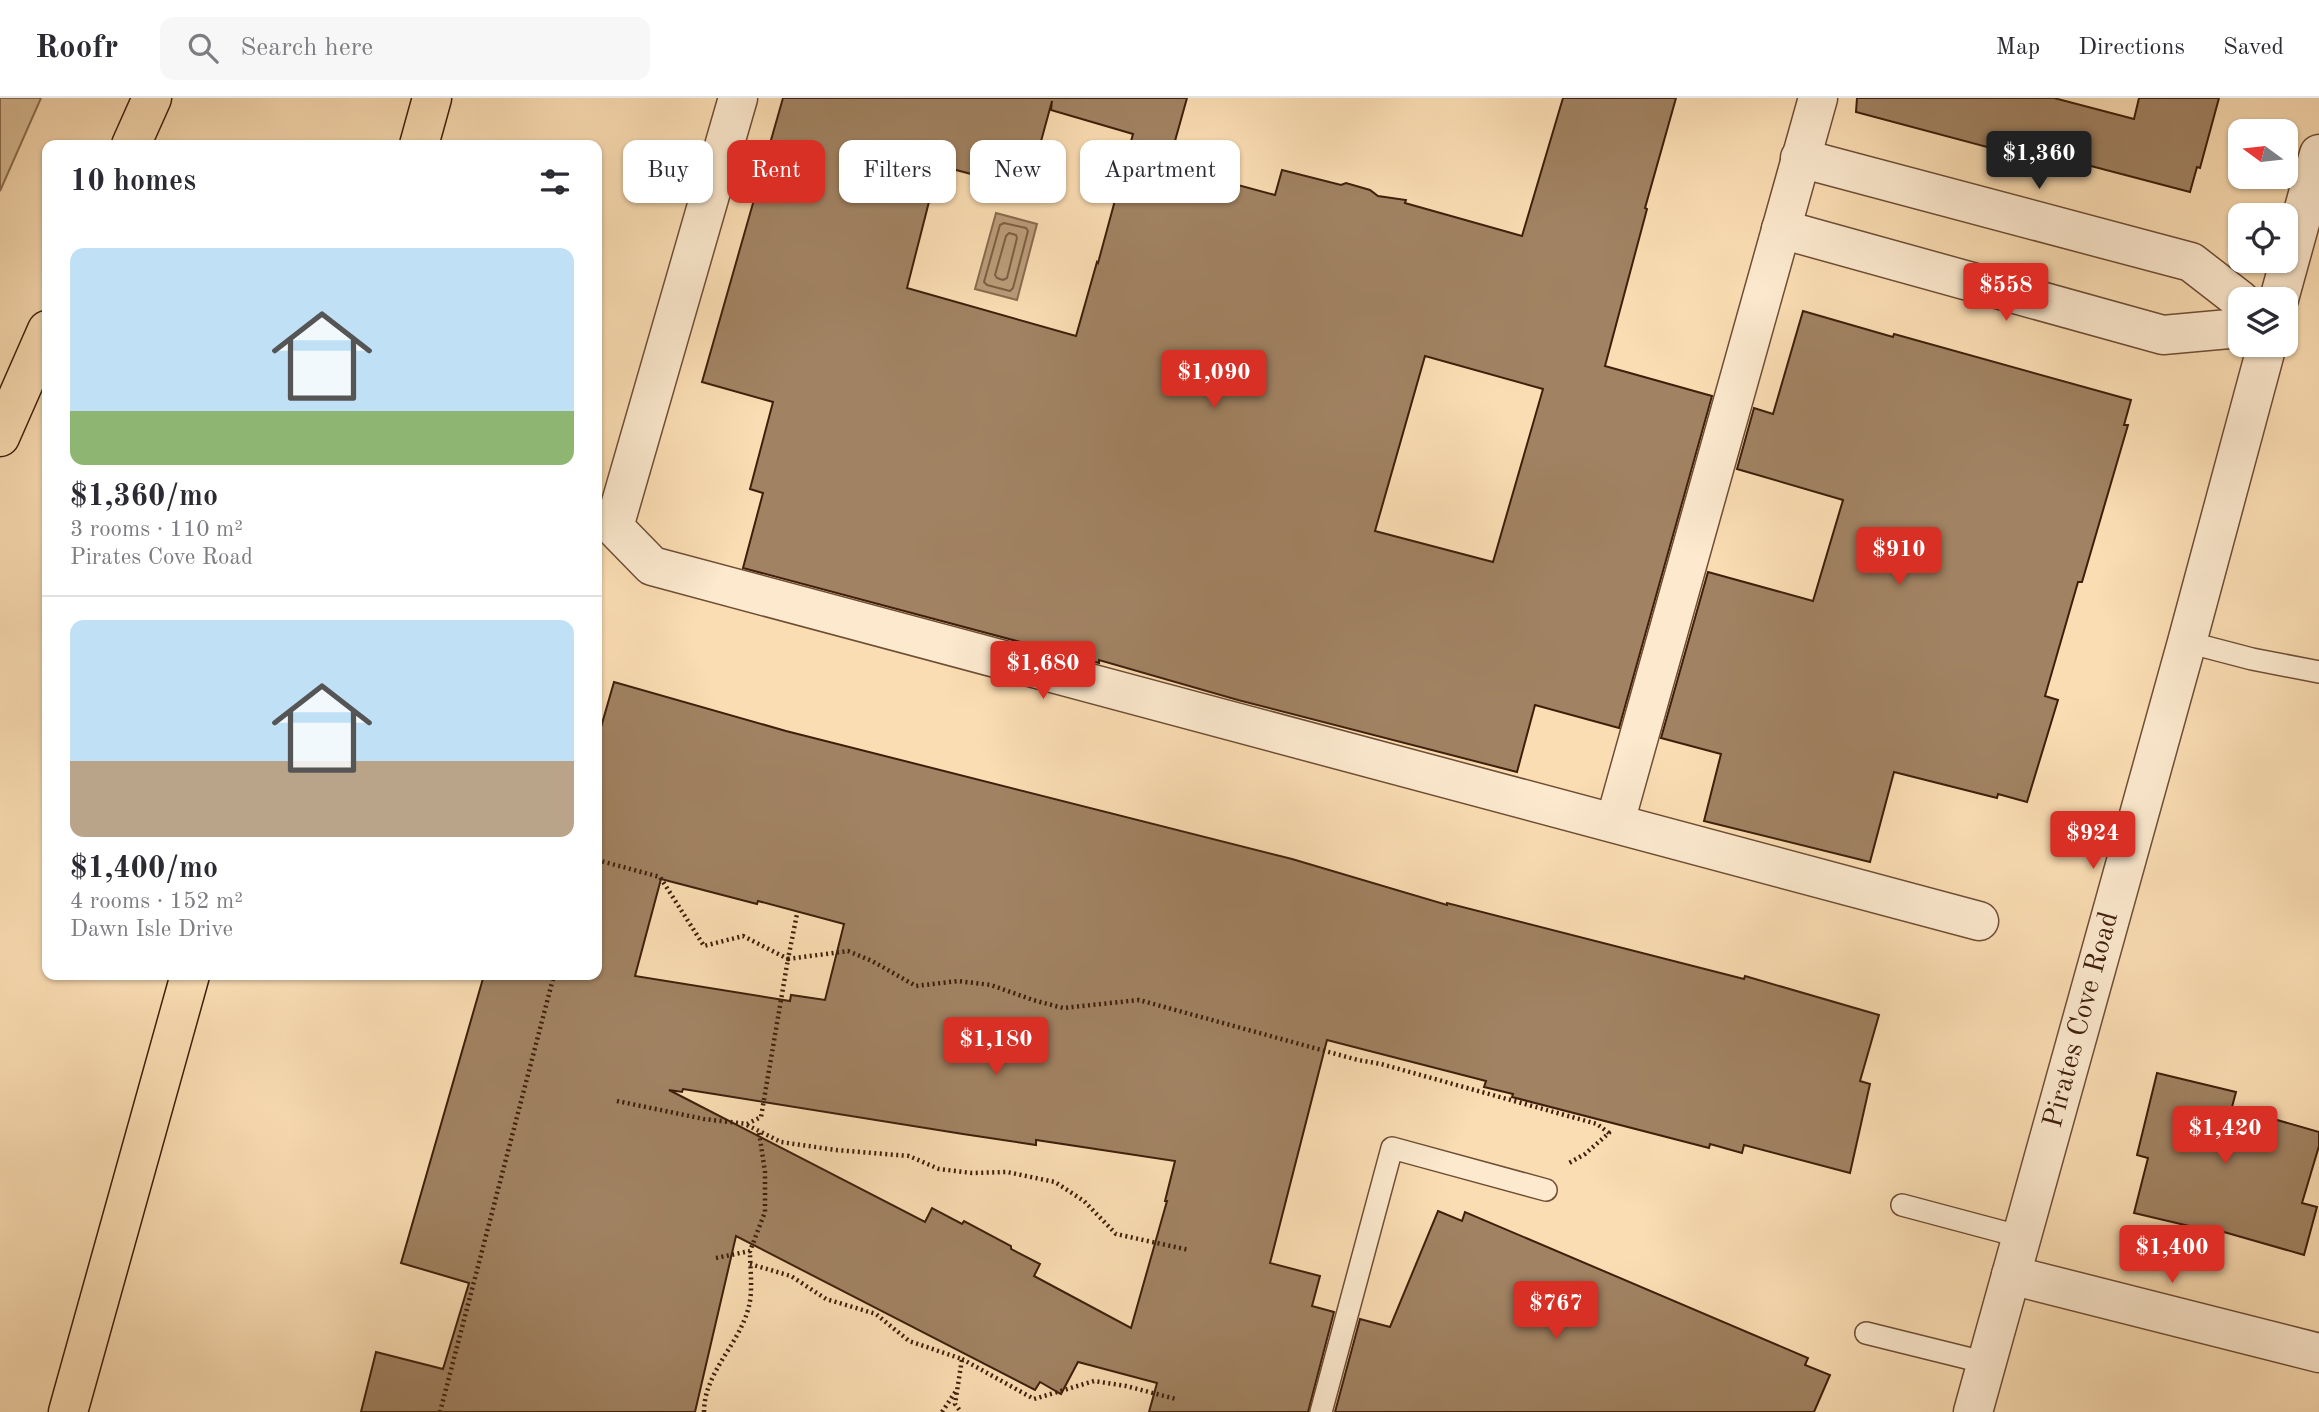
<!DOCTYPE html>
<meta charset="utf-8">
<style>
:root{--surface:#fff;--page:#f7f7f7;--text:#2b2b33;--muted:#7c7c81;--line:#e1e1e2;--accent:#d93025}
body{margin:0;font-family:"Old Standard TT",serif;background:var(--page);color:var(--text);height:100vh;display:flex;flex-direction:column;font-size:26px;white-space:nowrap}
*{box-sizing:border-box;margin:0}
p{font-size:23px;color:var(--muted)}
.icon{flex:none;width:38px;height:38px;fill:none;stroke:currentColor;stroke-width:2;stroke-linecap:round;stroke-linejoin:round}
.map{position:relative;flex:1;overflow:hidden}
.drawer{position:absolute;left:42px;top:42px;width:560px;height:840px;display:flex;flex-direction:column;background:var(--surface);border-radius:14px;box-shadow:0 2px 5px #0004}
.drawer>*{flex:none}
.hud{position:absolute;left:623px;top:42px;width:665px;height:63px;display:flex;gap:14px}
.needle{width:46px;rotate:285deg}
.tools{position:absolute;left:2228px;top:21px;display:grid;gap:14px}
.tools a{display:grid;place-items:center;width:70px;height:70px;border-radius:14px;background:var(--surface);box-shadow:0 2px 5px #0004;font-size:35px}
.price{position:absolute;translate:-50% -60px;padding:0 16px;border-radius:7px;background:var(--accent);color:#fff;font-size:23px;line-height:46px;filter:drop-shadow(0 2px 4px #0008)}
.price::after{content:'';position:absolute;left:50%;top:42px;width:21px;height:16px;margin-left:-10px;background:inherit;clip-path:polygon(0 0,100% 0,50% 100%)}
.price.active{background:#222;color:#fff}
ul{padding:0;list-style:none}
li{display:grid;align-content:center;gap:14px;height:371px;padding:0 28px}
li+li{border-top:2px solid var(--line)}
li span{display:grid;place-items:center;height:217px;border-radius:14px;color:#555}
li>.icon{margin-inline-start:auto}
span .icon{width:126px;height:126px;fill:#fffc;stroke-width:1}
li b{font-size:30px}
h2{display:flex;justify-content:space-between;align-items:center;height:84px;padding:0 28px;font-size:30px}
.pill{padding:0 24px;border-radius:14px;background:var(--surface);box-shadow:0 2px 5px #0004;font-size:24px;line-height:63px}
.pill.active{background:var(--accent);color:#fff}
header{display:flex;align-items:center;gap:42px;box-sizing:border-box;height:98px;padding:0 35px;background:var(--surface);border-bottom:2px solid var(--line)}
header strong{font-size:33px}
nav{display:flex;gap:38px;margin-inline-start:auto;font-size:24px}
.search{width:490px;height:63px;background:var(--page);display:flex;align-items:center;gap:18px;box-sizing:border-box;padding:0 24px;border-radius:14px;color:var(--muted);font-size:26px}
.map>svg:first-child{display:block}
.green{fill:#dbbd96;stroke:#8d6e50;stroke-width:2}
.water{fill:#bb9c7a;stroke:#896a4e;stroke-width:2}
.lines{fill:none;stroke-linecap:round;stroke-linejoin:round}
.shore{stroke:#7d5e42;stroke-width:2}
.building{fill:#a18262;stroke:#3f1f0b;stroke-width:2;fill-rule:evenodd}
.lane-casing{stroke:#6e4e35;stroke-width:24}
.street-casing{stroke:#6e4e35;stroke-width:41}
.highway-casing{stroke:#3f1f0b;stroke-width:41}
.path{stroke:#3f1f0b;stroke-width:4.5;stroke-dasharray:2 3.5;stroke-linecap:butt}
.lane{stroke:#fce9ce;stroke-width:21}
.street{stroke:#fce9ce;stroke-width:38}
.highway{stroke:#fbddb3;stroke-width:38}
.labels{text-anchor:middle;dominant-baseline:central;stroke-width:6;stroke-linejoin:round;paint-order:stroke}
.street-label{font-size:28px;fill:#3f1f0b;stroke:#fce9ce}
</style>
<header>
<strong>Roofr</strong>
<div class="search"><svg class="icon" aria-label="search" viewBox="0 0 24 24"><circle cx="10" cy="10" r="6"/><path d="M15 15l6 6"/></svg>Search here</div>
<nav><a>Map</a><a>Directions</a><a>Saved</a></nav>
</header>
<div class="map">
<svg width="2319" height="1314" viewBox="0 0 2319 1314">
<rect width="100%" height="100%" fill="#fbddb3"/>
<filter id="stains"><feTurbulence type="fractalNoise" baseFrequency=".00286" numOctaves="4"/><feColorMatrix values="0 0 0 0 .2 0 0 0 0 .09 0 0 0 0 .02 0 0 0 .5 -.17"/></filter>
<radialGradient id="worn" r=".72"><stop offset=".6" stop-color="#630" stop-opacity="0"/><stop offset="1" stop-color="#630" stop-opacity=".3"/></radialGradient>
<polygon class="green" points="0,0 41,0 0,93"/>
<polygon class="water" points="996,115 1037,126 1017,202 975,191"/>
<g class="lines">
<g class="shore">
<polygon points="1004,125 1026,130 1028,133 1013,190 1010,193 987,187 984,184 1000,127"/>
<polygon points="1009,135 1016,137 1017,140 1007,180 1003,182 997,180 995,177 1006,138"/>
</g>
</g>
<g class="building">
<path d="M783,0H1187L1168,68L1275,97L1282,72L1341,87L1346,85L1370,92L1378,98L1406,102L1405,105L1522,138L1563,0H1676L1645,110L1647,111L1605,268L1712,298L1619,630L1535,607L1517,674L1238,602L1099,562V565L743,470L763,395L750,391L773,304L702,284ZM1052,3L1051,12L1133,36L1098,165L1097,164L1076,238L907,190L933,88L903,58L1028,91ZM1425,258L1543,291L1493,464L1375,433Z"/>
<polygon points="1857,0 2054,0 2134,21 2139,0 2219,0 2200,70 2197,69 2190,94 2049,57 2047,65 1856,14"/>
<polygon points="1803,213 1893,239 1894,236 2131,302 2124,327 2128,327 2082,484 2078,484 2045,598 2058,602 2027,704 1998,696 1997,700 1894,674 1870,764 1704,723 1721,656 1661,640 1708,474 1813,503 1843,402 1737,371 1754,310 1773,316"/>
<path d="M614,584L786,633L1292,761L1447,807V805L1744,881L1745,878L1879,917L1860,983L1870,986L1850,1075L1744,1047L1742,1055L1710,1046L1709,1050L1512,999L1513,996L1484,989L1486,983L1327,942L1270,1165L1320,1178L1312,1208L1334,1214L1308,1314H1149L1157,1285L1078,1264L1061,1296L1040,1284L1035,1292L736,1138L695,1314H361L376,1254L443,1271L469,1185L401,1165L484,877H597V643ZM661,781L757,806L758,803L844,826L825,902L791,897L790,903L635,878ZM683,991L963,1036L1036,1047V1042L1175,1063L1165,1103H1167L1131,1230L1034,1178L1040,1166L1011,1151V1148L964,1123L962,1126L932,1110L925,1124L669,992L682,994Z"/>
<polygon points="2157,975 2236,994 2232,1009 2319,1034 2319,1048 2302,1105 2317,1109 2304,1157 2203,1128 2202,1131 2134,1115 2148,1060 2137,1057"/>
<polygon points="1438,1113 1462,1123 1465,1114 1808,1260 1805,1267 1830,1277 1814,1314 1335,1314 1360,1221 1390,1229"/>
</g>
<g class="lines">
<defs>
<g id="lane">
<polyline points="2187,544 2252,561 2319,574"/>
<polyline points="1902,1107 2022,1139"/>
<polyline points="1866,1235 1987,1265"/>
<polyline points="1321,1314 1392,1050 1546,1092"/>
</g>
<g id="street">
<polyline points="738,0 614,429 652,468 1979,823"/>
<polyline points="1800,60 2191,164 2240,202"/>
<polyline points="1781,131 2163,237 2240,230"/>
<polyline points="2279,201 2319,56"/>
<polyline points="1615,724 1818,0"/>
<polyline points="2011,1177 2319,1255"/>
<polyline points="1973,1314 2187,544 2267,247"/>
</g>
<g id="highway">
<polyline points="131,47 152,0"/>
<polyline points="419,47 432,0"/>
<polyline points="0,339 47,232"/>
<polyline points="68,1314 190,877"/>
</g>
</defs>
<use href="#lane" class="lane-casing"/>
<use href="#street" class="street-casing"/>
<use href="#highway" class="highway-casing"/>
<g class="path">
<polyline points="597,762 660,779 704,848 743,838 788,861 797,816"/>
<polyline points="617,1003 704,1021 747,1026 761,1019 788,861 848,853 872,863 916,888 958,883 991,887 1033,902 1063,910 1139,902 1358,962 1381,966 1597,1026 1609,1035 1585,1056 1569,1065"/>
<polyline points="747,1027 781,1044 836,1052 909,1058 939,1071 972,1075 1007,1074 1055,1084 1084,1103 1116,1136 1189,1152"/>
<polyline points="716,1160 750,1153 765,1114 765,1074 759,1034"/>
<polyline points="750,1166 791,1178 826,1201 876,1216 909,1243 962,1261 955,1306 961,1314"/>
<polyline points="962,1261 1034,1301 1094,1283 1126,1288 1176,1301"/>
<polyline points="440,1314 554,877"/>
<path d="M704,1314C704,1274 740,1246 749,1208C753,1192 750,1170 750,1153"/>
<polyline points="942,1314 956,1293"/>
</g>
<use href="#lane" class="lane"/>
<use href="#street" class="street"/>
<use href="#highway" class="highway"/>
</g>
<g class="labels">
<g class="street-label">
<text transform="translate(2082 922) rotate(-75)">Pirates Cove Road</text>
</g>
</g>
<rect width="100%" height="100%" filter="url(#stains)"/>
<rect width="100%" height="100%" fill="url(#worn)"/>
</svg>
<div class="tools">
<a><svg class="needle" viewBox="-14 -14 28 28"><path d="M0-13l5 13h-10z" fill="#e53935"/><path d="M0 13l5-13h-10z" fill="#7c7c81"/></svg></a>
<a><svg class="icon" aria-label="locate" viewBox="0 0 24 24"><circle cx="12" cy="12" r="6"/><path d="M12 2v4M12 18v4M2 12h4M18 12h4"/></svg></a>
<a><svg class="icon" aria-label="layers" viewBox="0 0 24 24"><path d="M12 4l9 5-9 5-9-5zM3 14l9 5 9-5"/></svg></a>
</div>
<b class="price active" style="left:2039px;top:93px">$1,360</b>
<b class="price" style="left:2006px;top:225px">$558</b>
<b class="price" style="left:1214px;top:312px">$1,090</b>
<b class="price" style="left:1899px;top:489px">$910</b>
<b class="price" style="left:1043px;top:603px">$1,680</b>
<b class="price" style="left:2093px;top:773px">$924</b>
<b class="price" style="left:996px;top:979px">$1,180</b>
<b class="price" style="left:2225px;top:1068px">$1,420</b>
<b class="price" style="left:2172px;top:1187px">$1,400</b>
<b class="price" style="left:1556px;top:1243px">$767</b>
<div class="hud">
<a class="pill">Buy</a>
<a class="pill active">Rent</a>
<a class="pill">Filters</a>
<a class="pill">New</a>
<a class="pill">Apartment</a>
</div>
<section class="drawer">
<h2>10 homes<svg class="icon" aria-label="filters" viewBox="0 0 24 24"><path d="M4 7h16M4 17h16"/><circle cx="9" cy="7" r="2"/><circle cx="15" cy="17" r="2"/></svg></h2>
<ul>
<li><span style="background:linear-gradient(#bfe0f5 75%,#8fb573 0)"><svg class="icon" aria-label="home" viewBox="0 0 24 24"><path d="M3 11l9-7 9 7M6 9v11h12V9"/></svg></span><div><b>$1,360/mo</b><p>3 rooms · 110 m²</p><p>Pirates Cove Road</p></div></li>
<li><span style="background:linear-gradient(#bfe0f5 65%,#b9a48a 0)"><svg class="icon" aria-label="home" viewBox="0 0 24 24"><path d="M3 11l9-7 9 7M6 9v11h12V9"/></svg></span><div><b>$1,400/mo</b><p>4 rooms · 152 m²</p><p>Dawn Isle Drive</p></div></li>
</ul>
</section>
</div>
